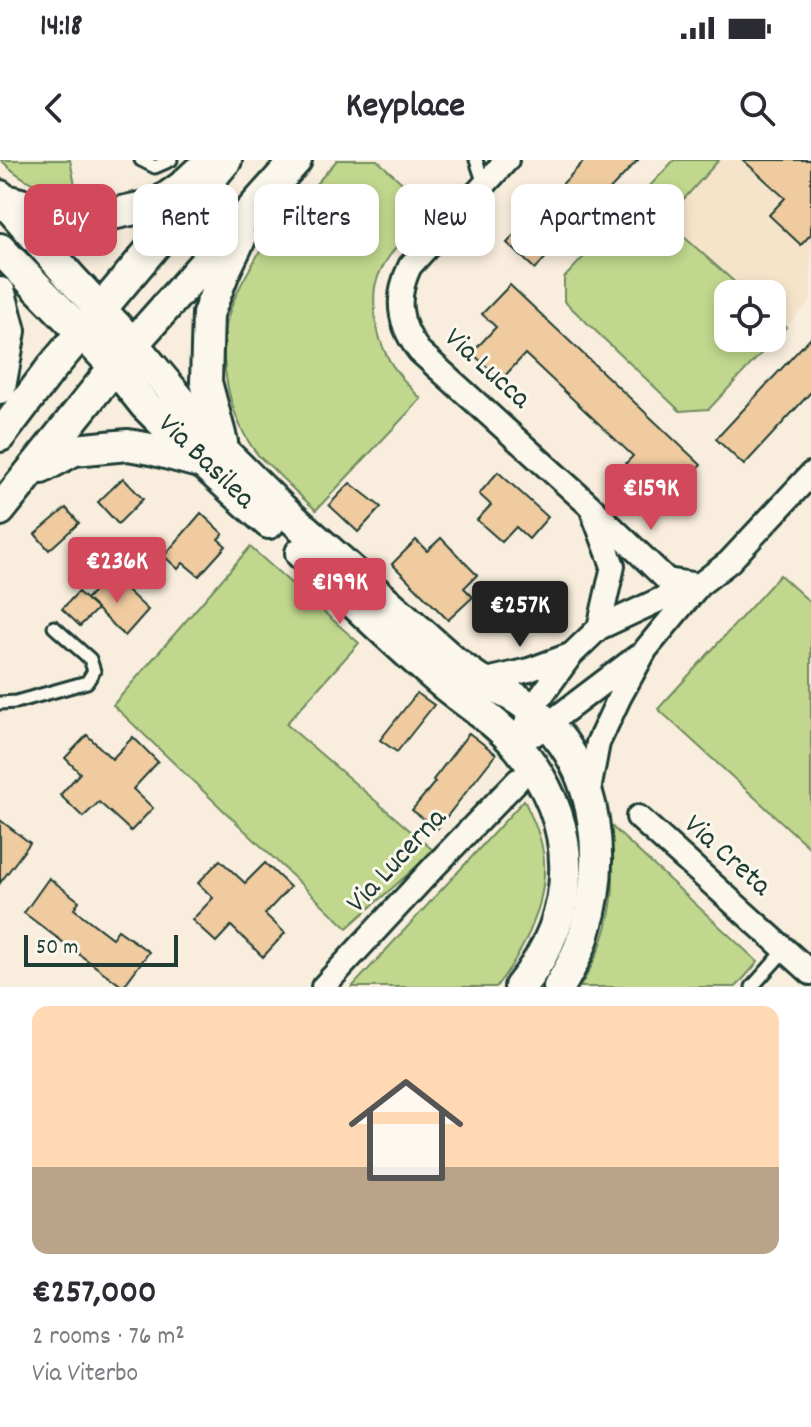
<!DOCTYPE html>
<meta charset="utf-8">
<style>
:root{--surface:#fff;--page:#f2f2f3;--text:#2b2b33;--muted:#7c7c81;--accent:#d1495b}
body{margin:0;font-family:Dekko,sans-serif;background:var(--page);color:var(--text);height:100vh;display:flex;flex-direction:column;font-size:30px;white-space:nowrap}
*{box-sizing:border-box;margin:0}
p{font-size:26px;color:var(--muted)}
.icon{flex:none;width:44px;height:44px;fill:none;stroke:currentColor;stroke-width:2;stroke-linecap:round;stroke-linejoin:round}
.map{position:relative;height:827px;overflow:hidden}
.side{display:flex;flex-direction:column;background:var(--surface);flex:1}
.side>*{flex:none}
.top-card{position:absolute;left:24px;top:24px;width:764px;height:72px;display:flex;gap:16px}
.tools{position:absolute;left:714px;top:120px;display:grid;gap:16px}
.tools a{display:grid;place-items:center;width:72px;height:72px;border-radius:16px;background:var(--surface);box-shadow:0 4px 12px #0003;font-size:40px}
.scale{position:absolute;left:24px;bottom:20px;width:154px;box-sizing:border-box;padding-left:8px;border:4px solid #1f3d34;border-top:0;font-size:22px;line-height:28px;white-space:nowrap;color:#1f3d34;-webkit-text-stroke:6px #fbf7ec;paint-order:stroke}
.price{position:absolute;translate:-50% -68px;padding:0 18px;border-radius:8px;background:var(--accent);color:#fff;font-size:26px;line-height:52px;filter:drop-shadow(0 2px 4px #0008)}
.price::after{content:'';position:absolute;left:50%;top:48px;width:24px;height:18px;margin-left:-12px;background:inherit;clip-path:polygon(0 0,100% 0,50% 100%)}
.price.current{background:#222;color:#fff}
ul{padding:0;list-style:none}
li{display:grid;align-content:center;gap:16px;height:424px;padding:0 32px}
li span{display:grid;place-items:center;height:248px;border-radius:16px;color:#555}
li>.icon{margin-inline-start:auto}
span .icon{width:144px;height:144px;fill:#fffc;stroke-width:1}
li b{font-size:34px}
.chip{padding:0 28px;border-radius:16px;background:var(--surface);box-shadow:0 4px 12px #0003;font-size:28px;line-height:72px}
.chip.current{background:var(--accent);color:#fff}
.status{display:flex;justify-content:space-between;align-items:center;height:56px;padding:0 40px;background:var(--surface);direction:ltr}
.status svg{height:22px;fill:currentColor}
header{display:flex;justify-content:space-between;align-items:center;height:104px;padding:0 32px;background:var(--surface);font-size:36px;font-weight:700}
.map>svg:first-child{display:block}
.built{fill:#f6e4ca}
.green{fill:#c0d78d;stroke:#708a60;stroke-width:2}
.building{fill:#efcb9f;stroke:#1f3d34;stroke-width:2}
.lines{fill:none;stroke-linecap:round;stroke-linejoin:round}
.lane-casing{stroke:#1f3d34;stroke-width:17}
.street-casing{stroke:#1f3d34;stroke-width:28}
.secondary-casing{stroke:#1f3d34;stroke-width:36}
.lane{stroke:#fbf7ec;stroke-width:11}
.street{stroke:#fbf7ec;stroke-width:22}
.secondary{stroke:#fbf7ec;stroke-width:30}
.labels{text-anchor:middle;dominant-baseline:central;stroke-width:6;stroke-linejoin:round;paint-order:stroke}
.street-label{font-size:30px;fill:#1f3d34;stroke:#fbf7ec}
</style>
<div class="status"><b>14:18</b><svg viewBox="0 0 49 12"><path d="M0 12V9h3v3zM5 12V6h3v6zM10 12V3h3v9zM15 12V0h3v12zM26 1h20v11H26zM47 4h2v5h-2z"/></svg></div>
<header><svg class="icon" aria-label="back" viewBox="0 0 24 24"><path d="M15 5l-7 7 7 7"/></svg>Keyplace<svg class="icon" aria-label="search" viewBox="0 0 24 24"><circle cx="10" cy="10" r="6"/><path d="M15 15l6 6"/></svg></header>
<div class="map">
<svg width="811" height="827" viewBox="0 0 811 827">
<rect width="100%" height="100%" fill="#f9eedd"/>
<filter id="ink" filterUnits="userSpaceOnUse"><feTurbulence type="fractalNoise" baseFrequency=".0125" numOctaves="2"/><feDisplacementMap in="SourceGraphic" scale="16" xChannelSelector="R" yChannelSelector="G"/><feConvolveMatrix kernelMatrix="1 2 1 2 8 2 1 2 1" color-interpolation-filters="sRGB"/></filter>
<g filter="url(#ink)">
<polygon class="built" points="719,0 811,0 811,140 786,167 772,155 772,134 748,134 664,60"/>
<g class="green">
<path d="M1,0H70L78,40C49,33 22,22 1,0Z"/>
<path d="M337,0H377L431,49C412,71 384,94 376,123C373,133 374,144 375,154C379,193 395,212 421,239L316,350C302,338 289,325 276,312C271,306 263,301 258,295C230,260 218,204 227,161C231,142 242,122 252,105C273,66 309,34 337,0Z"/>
<polygon points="674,0 719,0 665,60 748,134 728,134 728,178 772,178 772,155 786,167 709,249 680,251 564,141 564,118"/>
<polygon points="250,387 359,483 286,564 434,691 347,768 113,545"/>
<polygon points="780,415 811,443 811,689 658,549"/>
<path d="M524,640C529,651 535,663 539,675C556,728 528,786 496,827H352Z"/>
<path d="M608,663L758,802L736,827H580C595,802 607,774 611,745C616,719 610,689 608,663Z"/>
</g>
<g class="building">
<polygon points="585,0 638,0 535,109 507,83"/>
<polygon points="743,0 811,0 811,74 801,85 769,55 785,38"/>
<polygon points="510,125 701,305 674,334 660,321 638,344 611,319 633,296 525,194 501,220 472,193 496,167 482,154"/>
<polygon points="811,177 811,232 744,305 716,279"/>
<polygon points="498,312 548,357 529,379 516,367 502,382 477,360 491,345 479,334"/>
<polygon points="123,318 143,339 118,364 98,342"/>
<polygon points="350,323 381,347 358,372 329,345"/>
<polygon points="66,348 79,363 49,390 35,374"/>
<polygon points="201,353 223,374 218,379 226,386 199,416 183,403 178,409 164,396"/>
<polygon points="441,378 477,415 464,428 473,437 448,460 392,404 416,380 427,391"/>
<polygon points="110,414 148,450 125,476 86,439"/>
<polygon points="78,432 97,449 80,466 62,449"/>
<polygon points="417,533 434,545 397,592 380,580"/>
<polygon points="469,573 496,594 437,669 412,650 435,622 433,620"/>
<polygon points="87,575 112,599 133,577 158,602 133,629 153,648 131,671 99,642 83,657 60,635 80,613 65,598"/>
<polygon points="0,660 30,683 0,723"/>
<polygon points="220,700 245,723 265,703 290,727 265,754 285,773 263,797 231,766 216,782 192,760 213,738 198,723"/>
<polygon points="49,718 79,741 74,749 112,778 118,770 149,792 123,827 24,753"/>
</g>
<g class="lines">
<defs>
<g id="lane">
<polyline points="141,0 155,7 171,0"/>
<polyline points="476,0 484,24"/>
<polyline points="0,543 16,542 87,522 94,511 90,499 54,467"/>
<polyline points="752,827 785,790"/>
</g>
<g id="street">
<path d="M507,0L410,106C395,137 398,164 419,191L589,345L667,420L699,425"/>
<polyline points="593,353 613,406 599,468"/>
<polyline points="482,521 529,510 570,495"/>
<polyline points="535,574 638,496"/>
<polyline points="518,586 531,550 571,495 599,468 670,435 695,426"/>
<polyline points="588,636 598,583 619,538 646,489 699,425 729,402 811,314"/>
<polyline points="638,657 811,813"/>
<polyline points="323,827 433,708 518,620"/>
</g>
<g id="secondary">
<path d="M0,36L71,118L133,184L224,292L283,350L454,502C464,509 474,517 484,523C493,527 503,531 512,536C524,542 536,553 546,563C599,615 606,703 585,771C580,791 570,809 559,827"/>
<polyline points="5,40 70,57 103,56 158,44 182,27 198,12"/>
<polyline points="0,89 114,206 145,245 203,303 269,363"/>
<polyline points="0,133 10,171 0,228"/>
<polyline points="0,276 50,210 226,0"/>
<polyline points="222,282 206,222 208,154 224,112 240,79"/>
<polyline points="41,308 74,290 128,285 151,289 202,303"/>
<polyline points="0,350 133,184 296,0"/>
<path d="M301,393C347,436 392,480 440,521C466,543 497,561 519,588C580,663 581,751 520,827"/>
</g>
</defs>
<use href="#lane" class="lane-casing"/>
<use href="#street" class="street-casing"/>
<use href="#secondary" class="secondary-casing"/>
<use href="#lane" class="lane"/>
<use href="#street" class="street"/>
<use href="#secondary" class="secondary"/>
</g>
</g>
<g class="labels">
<g class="street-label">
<text transform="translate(486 210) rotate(42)">Via Lucca</text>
<text transform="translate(205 303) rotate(44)">Via Basilea</text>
<text transform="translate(726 697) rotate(42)">Via Creta</text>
<text transform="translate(398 702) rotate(-47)">Via Lucerna</text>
</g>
</g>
</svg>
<div class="tools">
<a><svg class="icon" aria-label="locate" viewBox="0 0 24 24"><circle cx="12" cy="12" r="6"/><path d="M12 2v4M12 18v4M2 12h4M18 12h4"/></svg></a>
</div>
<div class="scale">50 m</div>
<b class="price" style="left:651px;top:372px">€159K</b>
<b class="price" style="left:117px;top:445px">€236K</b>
<b class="price" style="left:340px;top:466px">€199K</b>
<b class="price current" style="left:520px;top:489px">€257K</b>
<div class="top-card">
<a class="chip current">Buy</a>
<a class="chip">Rent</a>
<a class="chip">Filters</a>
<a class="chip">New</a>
<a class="chip">Apartment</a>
</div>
</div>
<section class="side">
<ul>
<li><span style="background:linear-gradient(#ffd9b3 65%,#b9a48a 0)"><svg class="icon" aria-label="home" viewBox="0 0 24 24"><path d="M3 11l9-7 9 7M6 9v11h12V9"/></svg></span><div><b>€257,000</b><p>2 rooms · 76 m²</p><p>Via Viterbo</p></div></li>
</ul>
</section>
